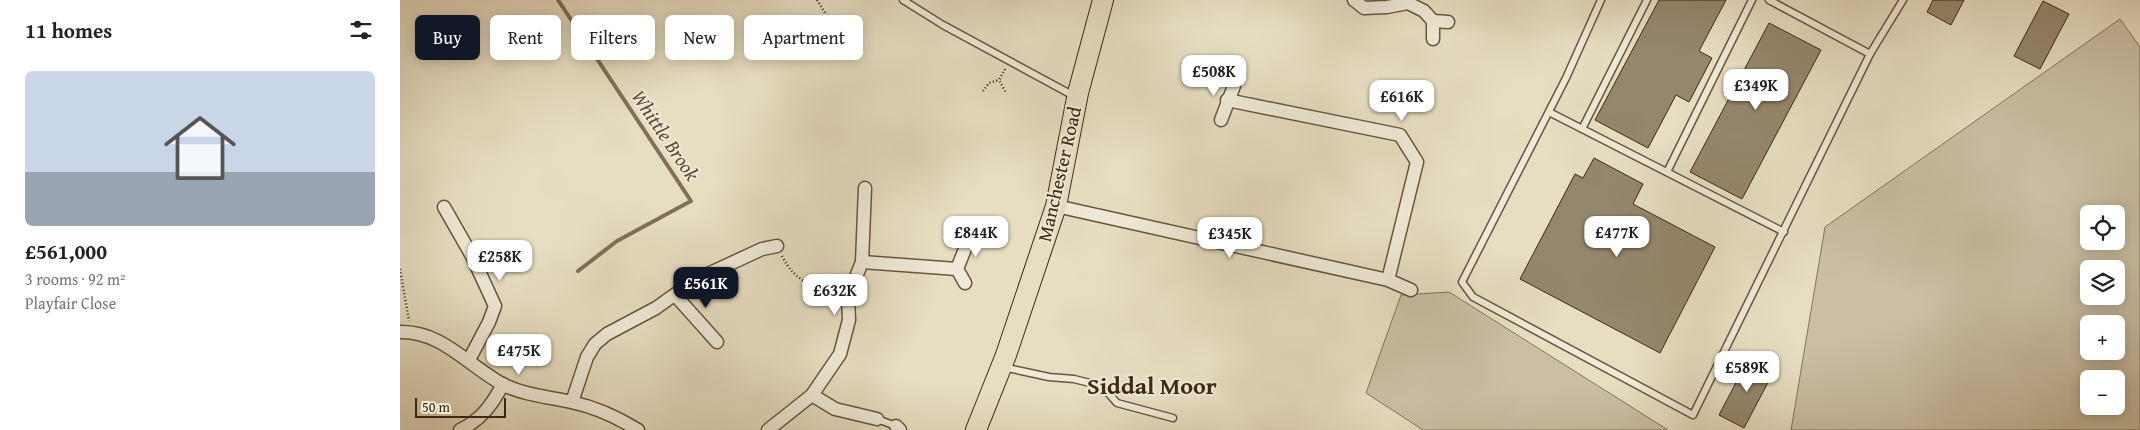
<!DOCTYPE html>
<meta charset="utf-8">
<style>
:root{--surface:#fff;--page:#f6f6f6;--text:#222;--muted:#767676;--line:#e0e0e0;--accent:#111827}
body{margin:0;font-family:"Gentium Book Plus",serif;background:var(--page);color:var(--text);height:100vh;display:flex;flex-direction:column;font-size:19px;white-space:nowrap}
*{box-sizing:border-box;margin:0}
p{font-size:16px;color:var(--muted)}
.icon{flex:none;width:28px;height:28px;fill:none;stroke:currentColor;stroke-width:2;stroke-linecap:round;stroke-linejoin:round}
.map{position:relative;flex:1;overflow:hidden}
.sheet{display:flex;flex-direction:column;background:var(--surface);width:400px}
.sheet>*{flex:none}
.top-card{position:absolute;left:15px;top:15px;width:475px;height:45px;display:flex;gap:10px}
.buttons{position:absolute;left:1680px;top:205px;display:grid;gap:10px}
.buttons a{display:grid;place-items:center;width:45px;height:45px;border-radius:8px;background:var(--surface);box-shadow:0 2px 12px #0003;font-size:25px}
.scale{position:absolute;left:15px;bottom:12px;width:91px;box-sizing:border-box;padding-left:5px;border:2px solid #3c2911;border-top:0;font-size:14px;line-height:18px;white-space:nowrap;color:#3c2911;-webkit-text-stroke:4px #efead7;paint-order:stroke}
.price{position:absolute;translate:-50% -42px;padding:0 11px;border-radius:10px;background:#fff;color:#222;font-size:16px;line-height:32px;filter:drop-shadow(0 1px 2px #0008)}
.price::after{content:'';position:absolute;left:50%;top:30px;width:15px;height:11px;margin-left:-8px;background:inherit;clip-path:polygon(0 0,100% 0,50% 100%)}
.price.on{background:var(--accent);color:#fff}
ul{padding:0;list-style:none}
li{display:grid;align-content:center;gap:10px;height:265px;padding:0 25px}
li+li{border-top:1px solid var(--line)}
li span{display:grid;place-items:center;height:155px;border-radius:8px;color:#555}
li>.icon{margin-inline-start:auto}
span .icon{width:90px;height:90px;fill:#fffc;stroke-width:1}
li b{font-size:21px}
h2{display:flex;justify-content:space-between;align-items:center;height:60px;padding:0 25px;font-size:21px}
.pill{padding:0 18px;border-radius:8px;background:var(--surface);box-shadow:0 2px 12px #0003;font-size:18px;line-height:45px}
.pill.on{background:var(--accent);color:#fff}
main{display:flex;flex:1;min-height:0}
.map>svg:first-child{display:block}
.green{fill:#cabfa4;stroke:#83745a;fill-rule:evenodd}
.lines{fill:none;stroke-linecap:round;stroke-linejoin:round}
.stream{stroke:#807057;stroke-width:4}
.building{fill:#95876d;stroke:#3c2911}
.lane-casing{stroke:#67563d;stroke-width:9}
.street-casing{stroke:#67563d;stroke-width:15}
.primary-casing{stroke:#3c2911;stroke-width:22}
.path{stroke:#3c2911;stroke-width:2.5;stroke-dasharray:1 2.5;stroke-linecap:butt}
.lane{stroke:#efead7;stroke-width:6}
.street{stroke:#efead7;stroke-width:12}
.primary{stroke:#e7dec2;stroke-width:20}
.labels{text-anchor:middle;dominant-baseline:central;stroke-width:4;stroke-linejoin:round;paint-order:stroke}
.street-label{font-size:19px;fill:#3c2911;stroke:#efead7}
.water-label{font-size:20px;font-style:italic;fill:#5e4d34;stroke:#efead7}
.district-label{font-size:24px;font-weight:bold;fill:#3c2911;stroke:#efead7}
</style>
<main>
<section class="sheet">
<h2>11 homes<svg class="icon" aria-label="filters" viewBox="0 0 24 24"><path d="M4 7h16M4 17h16"/><circle cx="9" cy="7" r="2"/><circle cx="15" cy="17" r="2"/></svg></h2>
<ul>
<li><span style="background:linear-gradient(#c9d6e8 65%,#9aa5b1 0)"><svg class="icon" aria-label="home" viewBox="0 0 24 24"><path d="M3 11l9-7 9 7M6 9v11h12V9"/></svg></span><div><b>£561,000</b><p>3 rooms · 92 m²</p><p>Playfair Close</p></div></li>
</ul>
</section>
<div class="map">
<svg width="1740" height="430" viewBox="0 0 1740 430">
<rect width="100%" height="100%" fill="#e7dec2"/>
<filter id="stains"><feTurbulence type="fractalNoise" baseFrequency=".004" numOctaves="4"/><feColorMatrix values="0 0 0 0 .2 0 0 0 0 .09 0 0 0 0 .02 0 0 0 .5 -.17"/></filter>
<radialGradient id="worn" r=".72"><stop offset=".6" stop-color="#630" stop-opacity="0"/><stop offset="1" stop-color="#630" stop-opacity=".3"/></radialGradient>
<g class="green">
<path d="M1720,19L1740,47V430H1391L1425,227ZM1689,214H1716V241H1689ZM1689,269H1716V296H1689ZM1689,324H1716V351H1689ZM1689,379H1716V406H1689Z"/>
<polygon points="1049,292 1268,430 1023,430 966,393 1001,295"/>
</g>
<g class="lines">
<polyline class="stream" points="158,0 291,201 217,241 178,271"/>
</g>
<g class="building">
<polygon points="1259,0 1326,0 1299,51 1312,58 1289,102 1276,95 1248,148 1195,120"/>
<polygon points="1533,0 1564,0 1551,25 1527,12"/>
<polygon points="1643,1 1669,14 1640,69 1614,56"/>
<polygon points="1369,23 1421,50 1342,199 1290,172"/>
<polygon points="1194,158 1243,184 1233,204 1315,247 1260,353 1120,279 1175,174 1183,178"/>
<polygon points="1349,358 1374,371 1344,428 1319,415"/>
</g>
<g class="lines">
<defs>
<g id="lane">
<polyline points="503,0 543,25 674,96"/>
<polyline points="1201,0 1166,78 1062,282 1073,297 1293,415 1470,54 1503,0"/>
<polyline points="1369,0 1470,54"/>
<polyline points="1149,112 1384,232"/>
<polyline points="1182,129 1247,0"/>
<polyline points="1267,172 1352,0"/>
<polyline points="603,367 649,377 674,379 702,386 717,403 773,418"/>
<polyline points="477,419 496,426"/>
</g>
<g id="street">
<polyline points="954,0 964,8 987,7 1008,3 1024,11 1033,21 1033,39"/>
<polyline points="1033,21 1048,22"/>
<polyline points="827,100 1000,135 1017,162 988,280"/>
<polyline points="821,120 834,86"/>
<polyline points="656,206 988,280 1011,290"/>
<polyline points="44,207 72,256 95,306 89,322 69,360"/>
<polyline points="462,262 557,269"/>
<polyline points="565,283 557,269 571,234"/>
<polyline points="275,295 317,342"/>
<path d="M0,332C43,331 69,367 104,385C125,395 148,397 171,402C195,407 217,417 238,430"/>
<polyline points="412,395 435,409 477,419"/>
<polyline points="172,402 187,357 195,344 207,334 256,308 295,280 362,249 377,246"/>
<polyline points="496,426 500,430"/>
<path d="M60,430C81,420 92,405 103,384"/>
<polyline points="368,430 412,395 440,354 449,320 448,297 462,262 465,188"/>
</g>
<polyline id="primary" points="576,430 606,355 656,206 678,93 703,0"/>
</defs>
<use href="#lane" class="lane-casing"/>
<use href="#street" class="street-casing"/>
<use href="#primary" class="primary-casing"/>
<g class="path">
<polyline points="417,0 427,16"/>
<polyline points="605,69 599,80 606,93"/>
<polyline points="583,91 589,83 599,80"/>
<path d="M382,256C396,283 412,287 440,288"/>
<polyline points="0,269 9,321"/>
</g>
<use href="#lane" class="lane"/>
<use href="#street" class="street"/>
<use href="#primary" class="primary"/>
</g>
<g class="labels">
<g class="street-label">
<text transform="translate(659 174) rotate(-77)">Manchester Road</text>
</g>
<g class="water-label">
<text transform="translate(266 135) rotate(56)">Whittle Brook</text>
</g>
<g class="district-label">
<text x="752" y="385">Siddal Moor</text>
</g>
</g>
<rect width="100%" height="100%" filter="url(#stains)"/>
<rect width="100%" height="100%" fill="url(#worn)"/>
</svg>
<div class="buttons">
<a><svg class="icon" aria-label="locate" viewBox="0 0 24 24"><circle cx="12" cy="12" r="6"/><path d="M12 2v4M12 18v4M2 12h4M18 12h4"/></svg></a>
<a><svg class="icon" aria-label="layers" viewBox="0 0 24 24"><path d="M12 4l9 5-9 5-9-5zM3 14l9 5 9-5"/></svg></a>
<a>+</a>
<a>−</a>
</div>
<div class="scale">50 m</div>
<b class="price" style="left:814px;top:97px">£508K</b>
<b class="price" style="left:1356px;top:111px">£349K</b>
<b class="price" style="left:1002px;top:122px">£616K</b>
<b class="price" style="left:576px;top:258px">£844K</b>
<b class="price" style="left:1217px;top:258px">£477K</b>
<b class="price" style="left:830px;top:259px">£345K</b>
<b class="price" style="left:100px;top:282px">£258K</b>
<b class="price on" style="left:306px;top:309px">£561K</b>
<b class="price" style="left:435px;top:316px">£632K</b>
<b class="price" style="left:119px;top:376px">£475K</b>
<b class="price" style="left:1347px;top:393px">£589K</b>
<div class="top-card">
<a class="pill on">Buy</a>
<a class="pill">Rent</a>
<a class="pill">Filters</a>
<a class="pill">New</a>
<a class="pill">Apartment</a>
</div>
</div>
</main>
